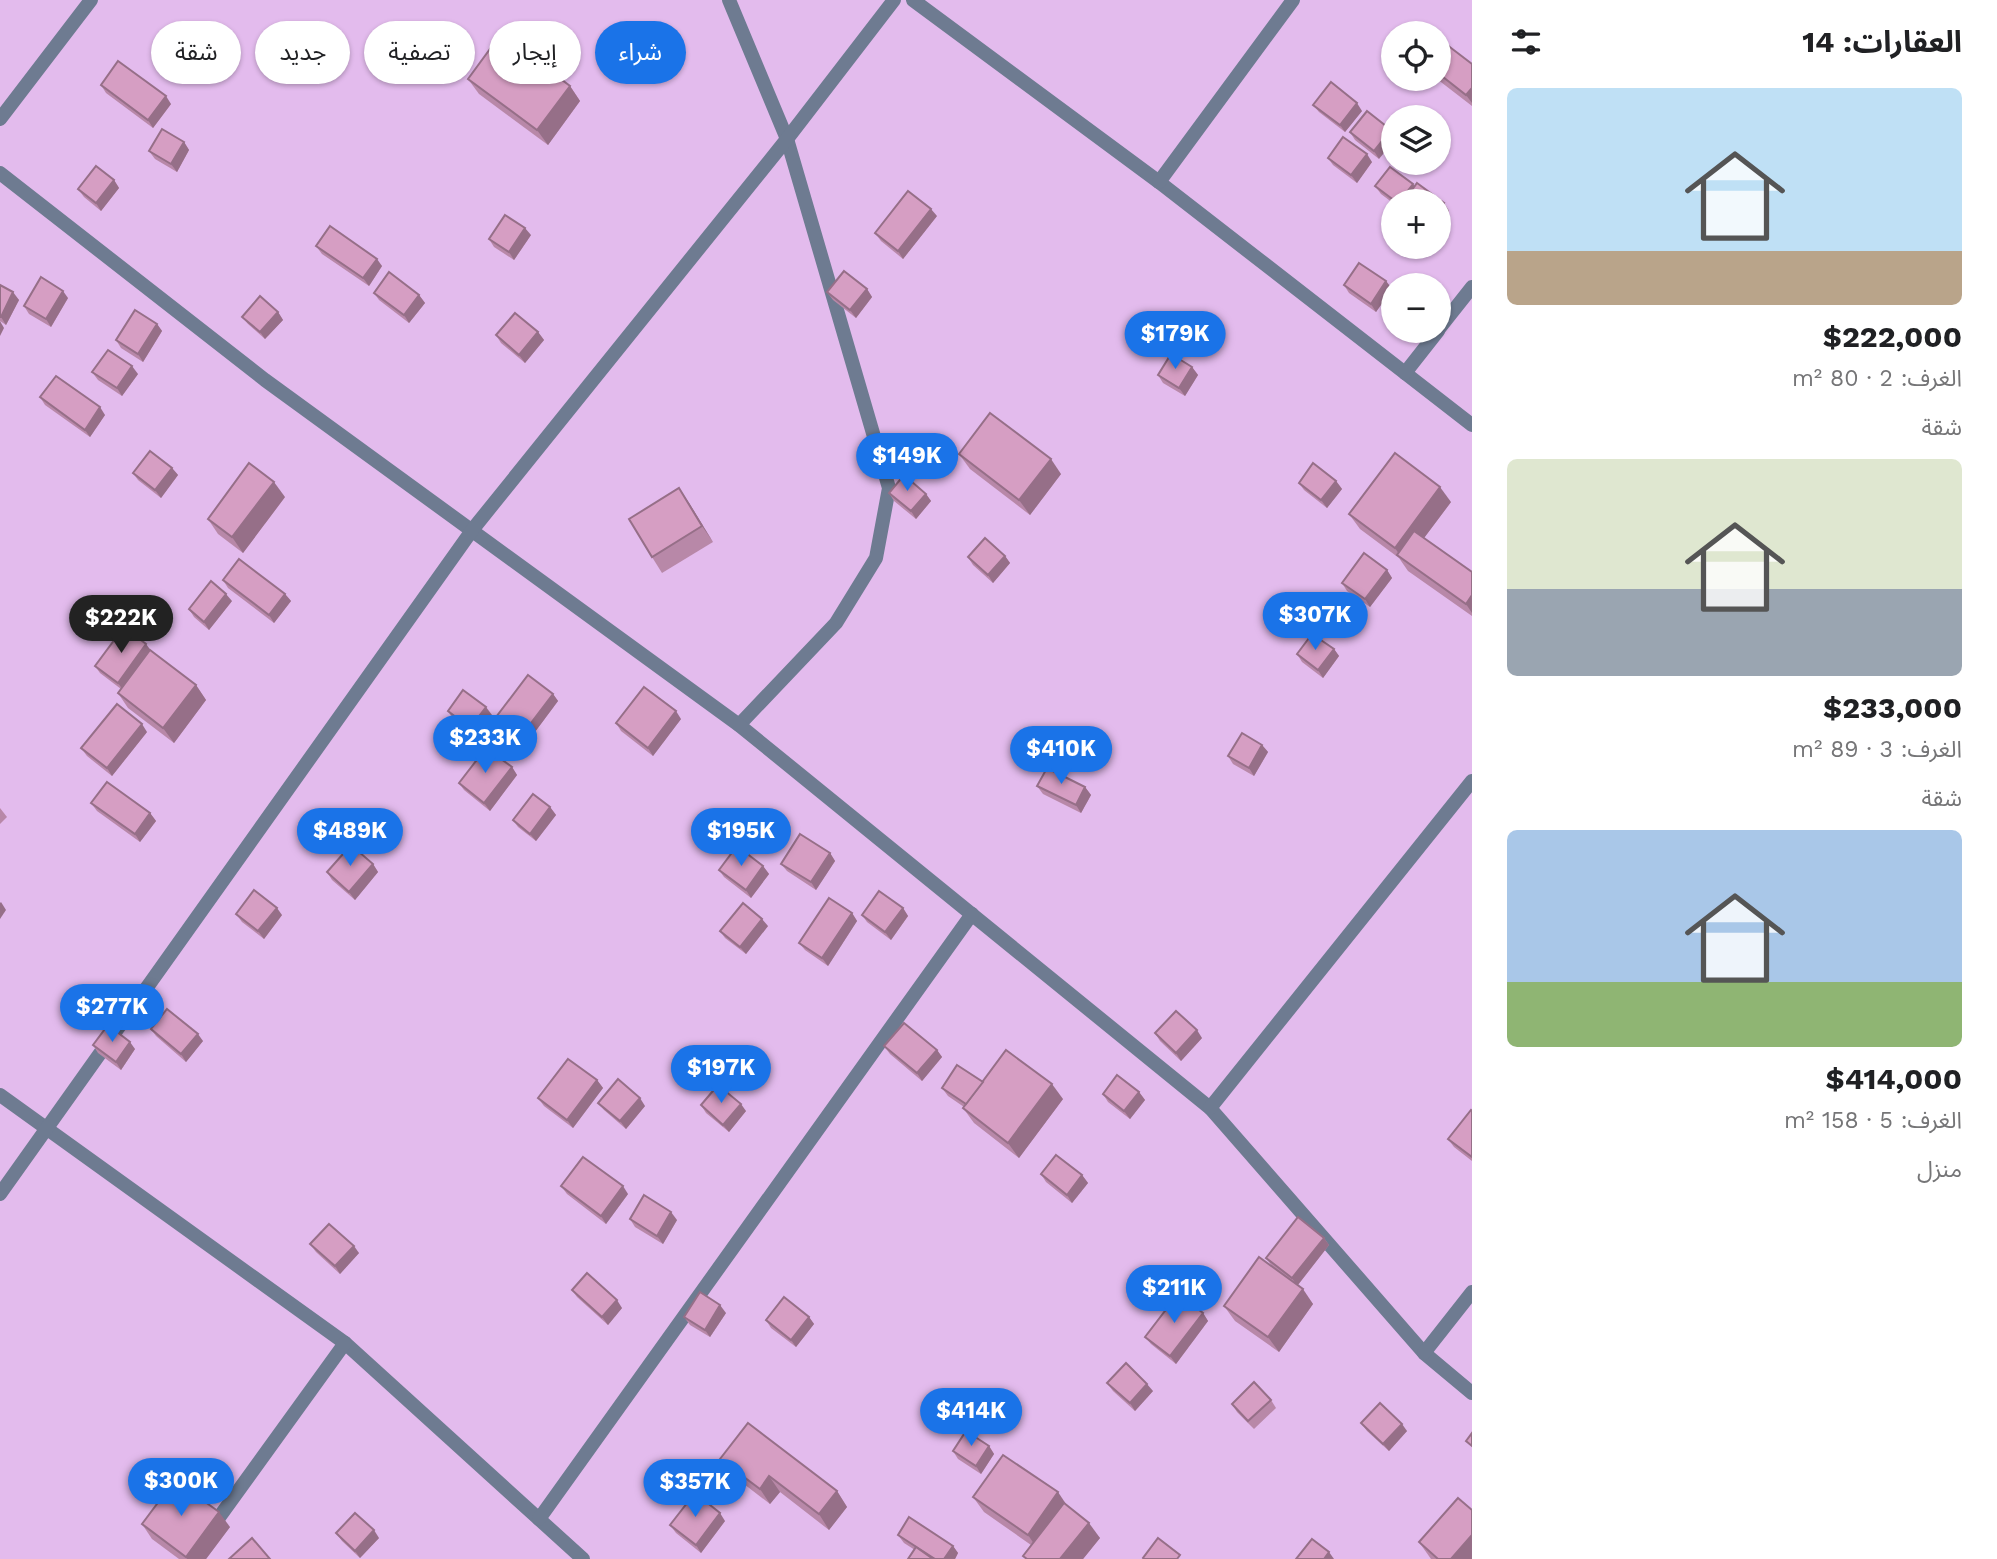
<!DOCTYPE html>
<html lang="ar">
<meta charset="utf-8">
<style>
:root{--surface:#fff;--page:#f6f6f6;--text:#202124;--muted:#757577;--accent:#1a73e8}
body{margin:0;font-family:"Work Sans","Noto Sans Arabic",sans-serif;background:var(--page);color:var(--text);direction:rtl;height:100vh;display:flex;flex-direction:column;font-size:26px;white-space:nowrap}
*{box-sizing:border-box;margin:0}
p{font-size:23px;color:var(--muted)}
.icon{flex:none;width:38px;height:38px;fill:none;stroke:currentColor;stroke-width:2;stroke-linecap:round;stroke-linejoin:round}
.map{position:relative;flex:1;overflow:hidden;direction:ltr}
.panel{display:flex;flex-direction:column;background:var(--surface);width:525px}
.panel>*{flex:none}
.top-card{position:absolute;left:21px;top:21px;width:665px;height:63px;direction:rtl;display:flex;gap:14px}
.buttons{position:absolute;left:1381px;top:21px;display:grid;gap:14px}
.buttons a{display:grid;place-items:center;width:70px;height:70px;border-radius:50%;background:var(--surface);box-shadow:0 2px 5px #0004;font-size:35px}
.price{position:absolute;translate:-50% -60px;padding:0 16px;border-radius:24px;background:var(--accent);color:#fff;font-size:23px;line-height:46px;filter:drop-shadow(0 2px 4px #0008)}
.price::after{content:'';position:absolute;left:50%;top:42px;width:21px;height:16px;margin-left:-10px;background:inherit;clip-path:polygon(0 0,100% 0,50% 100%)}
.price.on{background:#222;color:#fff}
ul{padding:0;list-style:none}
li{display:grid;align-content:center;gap:14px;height:371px;padding:0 35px}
li span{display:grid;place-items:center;height:217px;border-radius:10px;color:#555}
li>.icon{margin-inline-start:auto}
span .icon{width:126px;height:126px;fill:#fffc;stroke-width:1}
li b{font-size:30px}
h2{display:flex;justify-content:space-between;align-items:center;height:84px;padding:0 35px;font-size:30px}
.tag{padding:0 24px;border-radius:32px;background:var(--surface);box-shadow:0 2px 5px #0004;font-size:24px;line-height:63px}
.tag.on{background:var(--accent);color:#fff}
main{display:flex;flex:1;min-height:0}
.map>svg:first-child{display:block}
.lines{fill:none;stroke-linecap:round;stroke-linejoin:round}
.minor{stroke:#6e7b91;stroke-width:14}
.wall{fill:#b888a8}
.shaded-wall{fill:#966f88}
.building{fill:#d69ec3;stroke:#966f88;stroke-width:2}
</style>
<main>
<section class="panel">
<h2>العقارات: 14<svg class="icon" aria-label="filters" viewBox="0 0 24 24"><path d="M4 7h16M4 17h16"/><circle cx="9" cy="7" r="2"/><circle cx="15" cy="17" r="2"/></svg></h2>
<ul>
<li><span style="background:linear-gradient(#bfe0f5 75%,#b9a48a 0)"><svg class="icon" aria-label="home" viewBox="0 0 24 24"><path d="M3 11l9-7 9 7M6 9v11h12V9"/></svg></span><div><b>$222,000</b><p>الغرف: 2 · 80 m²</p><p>شقة</p></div></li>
<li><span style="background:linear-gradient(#dfe7d0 60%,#9aa5b1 0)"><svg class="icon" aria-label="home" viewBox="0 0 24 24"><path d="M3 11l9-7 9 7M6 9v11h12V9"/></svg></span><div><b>$233,000</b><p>الغرف: 3 · 89 m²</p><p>شقة</p></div></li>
<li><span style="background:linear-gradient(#a9c7e8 70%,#8fb573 0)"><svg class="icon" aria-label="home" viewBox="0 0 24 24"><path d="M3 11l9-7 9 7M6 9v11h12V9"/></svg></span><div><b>$414,000</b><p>الغرف: 5 · 158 m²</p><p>منزل</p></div></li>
</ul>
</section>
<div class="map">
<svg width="1472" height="1559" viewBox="0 0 1472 1559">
<rect width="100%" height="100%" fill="#e3bbed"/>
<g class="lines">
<g class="minor">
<polyline points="729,0 787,139 889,488 876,558 836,623 739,725"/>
<polyline points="913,0 1159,182 1472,425"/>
<polyline points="0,119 91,0"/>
<polyline points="0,173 265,380 739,725 1210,1108 1424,1353 1472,1393"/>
<polyline points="1159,182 1293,0"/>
<polyline points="1438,330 1472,287"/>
<polyline points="1405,373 1438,331"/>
<polyline points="0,1095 345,1343 583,1559"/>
<polyline points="1210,1108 1472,781"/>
<polyline points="0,1194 473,529 787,139 894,0"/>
<polyline points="1424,1353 1472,1292"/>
<polyline points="539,1519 972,914"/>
<polyline points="189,1559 345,1343"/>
</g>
</g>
<g class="wall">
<polygon points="1438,38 1472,64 1472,106 1437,79 1438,79"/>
<polygon points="468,79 570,86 580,101 548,145 479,94"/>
<polygon points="101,85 171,104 153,128 106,93"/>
<polygon points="1313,105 1362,111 1345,132 1319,112"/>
<polygon points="1367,111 1379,159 1355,140 1350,132"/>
<polygon points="184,142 189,150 177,172 155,159 149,151"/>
<polygon points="1328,158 1372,162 1357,183 1333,165"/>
<polygon points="1390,167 1413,184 1415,187 1417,183 1444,203 1449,211 1438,225 1438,201 1393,201 1393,203 1381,194 1375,186"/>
<polygon points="114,180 119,188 101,211 84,197 78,189"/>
<polygon points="937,216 903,259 881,241 875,233"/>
<polygon points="531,235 514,260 494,247 489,239"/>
<polygon points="316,246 382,266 369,286 322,254"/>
<polygon points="1386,281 1392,289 1376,312 1349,293 1344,285"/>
<polygon points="0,285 19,300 6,325 0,321"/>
<polygon points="867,289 872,297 856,318 833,300 827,292"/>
<polygon points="374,293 419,295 425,303 409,323 379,300"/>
<polygon points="68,298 51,327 29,314 24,306"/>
<polygon points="278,312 283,320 265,339 248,324 242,317"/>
<polygon points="157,324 162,331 143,362 121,348 116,340"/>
<polygon points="538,332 544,340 525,363 501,343 496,335"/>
<polygon points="1192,367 1198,375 1185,396 1163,383 1158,375"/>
<polygon points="92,372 138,374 122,396 98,380"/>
<polygon points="40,397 105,415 90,437 45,405"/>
<polygon points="959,454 1061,474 1030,515 970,469"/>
<polygon points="172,468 178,475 161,498 138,480 133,473"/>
<polygon points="1336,481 1342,489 1327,508 1304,490 1299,483"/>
<polygon points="889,493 926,494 931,501 916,519 894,501"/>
<polygon points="285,497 243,553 218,534 208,519"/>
<polygon points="1451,502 1424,538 1472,572 1472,616 1408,571 1399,558 1360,529 1349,514"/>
<polygon points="689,503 713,542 662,573 652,557"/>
<polygon points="1005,556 1010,563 993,583 973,565 968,557"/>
<polygon points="1387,570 1392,578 1370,607 1347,591 1342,583"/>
<polygon points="223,580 285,594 291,601 274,623 228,588"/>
<polygon points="232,601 209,630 194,617 189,609"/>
<polygon points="1334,649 1339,656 1323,678 1302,662 1297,654"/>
<polygon points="152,652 196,685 206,700 174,743 128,708 118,693 121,689 100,673 95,666"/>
<polygon points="553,694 558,701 523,748 498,729 493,721"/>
<polygon points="448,711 492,715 475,736 453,719"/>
<polygon points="681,719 653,756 621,731 616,723"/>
<polygon points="147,732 112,776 87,756 81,748"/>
<polygon points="1262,745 1268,752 1254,776 1233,764 1228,756"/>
<polygon points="512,767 517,775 490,811 464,790 459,783"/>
<polygon points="1037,786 1085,787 1091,795 1081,813 1043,794"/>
<polygon points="91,803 150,813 156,821 140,842 97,811"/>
<polygon points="550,807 556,815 536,841 518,827 513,820"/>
<polygon points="0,808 7,817 0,824"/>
<polygon points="830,853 835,861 816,890 787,871 781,864"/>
<polygon points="373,864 378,872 355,900 332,880 327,872"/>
<polygon points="763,866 769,874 751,898 724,877 719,870"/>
<polygon points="903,908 908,916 891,940 867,922 862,915"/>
<polygon points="852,913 857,921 828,966 805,950 799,943"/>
<polygon points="236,914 282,915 264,939 242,922"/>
<polygon points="768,926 746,954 725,938 720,931"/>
<polygon points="151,1029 203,1041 186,1062 156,1036"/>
<polygon points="1155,1033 1202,1038 1181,1061 1160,1041"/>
<polygon points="93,1045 135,1049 121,1070 98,1053"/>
<polygon points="884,1046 937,1050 942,1057 922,1081 890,1054"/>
<polygon points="597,1080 603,1088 573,1128 544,1106 538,1098"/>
<polygon points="983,1082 1063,1099 1019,1158 974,1123 963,1108 964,1107 948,1096 942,1088"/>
<polygon points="1139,1092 1145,1100 1130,1119 1108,1102 1103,1094"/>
<polygon points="598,1103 645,1106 626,1129 604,1110"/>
<polygon points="701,1105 746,1111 729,1132 706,1113"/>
<polygon points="1472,1111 1472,1161 1454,1147 1448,1139"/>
<polygon points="1041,1174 1082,1175 1088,1183 1072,1203 1046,1182"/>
<polygon points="561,1186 628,1194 606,1224 567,1194"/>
<polygon points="630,1219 677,1220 663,1244 635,1227"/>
<polygon points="1324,1238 1329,1245 1298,1285 1313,1304 1279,1352 1235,1321 1224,1306 1284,1275 1272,1266 1266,1258"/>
<polygon points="310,1244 359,1253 340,1274 316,1252"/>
<polygon points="572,1290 622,1308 608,1325 577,1297"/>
<polygon points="726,1313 710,1337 690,1325 684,1317"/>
<polygon points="1203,1313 1208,1321 1176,1364 1151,1344 1145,1337"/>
<polygon points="809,1317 814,1324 796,1347 771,1328 766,1320"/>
<polygon points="1107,1383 1153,1391 1135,1411 1113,1391"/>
<polygon points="1271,1400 1276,1408 1254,1429 1237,1412 1232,1404"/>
<polygon points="1361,1423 1407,1431 1389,1451 1367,1431"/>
<polygon points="989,1446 994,1454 981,1474 958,1459 953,1451"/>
<polygon points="720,1459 837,1491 847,1507 829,1530 780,1492 770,1504 731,1474"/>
<polygon points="973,1497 1067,1506 1100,1538 1083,1559 1026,1559 1023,1556 1031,1545 984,1512"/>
<polygon points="725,1521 701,1553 676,1533 670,1525"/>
<polygon points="142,1524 230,1527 206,1559 179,1559 152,1539"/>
<polygon points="336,1533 379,1538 360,1558 342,1541"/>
<polygon points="898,1535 953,1546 958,1553 955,1559 908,1559 915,1550 904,1543"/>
<polygon points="1419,1542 1472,1559 1431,1559"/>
</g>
<g class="shaded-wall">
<polygon points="570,86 580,101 548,145 537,130"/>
<polygon points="1472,88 1472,103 1466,95"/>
<polygon points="166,96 171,104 153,128 148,120"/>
<polygon points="1357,103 1362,111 1345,132 1340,125"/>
<polygon points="1391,130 1393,132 1393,142 1379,159 1374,151"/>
<polygon points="184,142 189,150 177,172 171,164"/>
<polygon points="1367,154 1372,162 1357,183 1351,175"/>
<polygon points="114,180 119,188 101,211 96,203"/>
<polygon points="1413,184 1418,192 1411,201 1400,201"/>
<polygon points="1444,203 1449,211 1438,225 1438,210"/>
<polygon points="931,209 937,216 903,259 898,251"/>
<polygon points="525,228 531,235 514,260 509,252"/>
<polygon points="377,259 382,266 369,286 363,278"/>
<polygon points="1386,281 1392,289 1376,312 1371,304"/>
<polygon points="867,289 872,297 856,318 850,310"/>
<polygon points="63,291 68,298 51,327 46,319"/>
<polygon points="13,292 19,300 6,325 1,317"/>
<polygon points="419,295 425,303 409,323 404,315"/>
<polygon points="278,312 283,320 265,339 260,332"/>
<polygon points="0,321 4,328 0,336"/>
<polygon points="157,324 162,331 143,362 138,354"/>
<polygon points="538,332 544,340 525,363 519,355"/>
<polygon points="132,366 138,374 122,396 117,388"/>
<polygon points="1192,367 1198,375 1185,396 1179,388"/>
<polygon points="100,407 105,415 90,437 85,430"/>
<polygon points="1051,459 1061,474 1030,515 1019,500"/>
<polygon points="172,468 178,475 161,498 155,490"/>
<polygon points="1336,481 1342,489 1327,508 1321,500"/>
<polygon points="274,482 285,497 243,553 232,537"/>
<polygon points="1440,487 1451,502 1406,562 1403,560 1395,548"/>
<polygon points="679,488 689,503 713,542 702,526"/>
<polygon points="926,494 931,501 916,519 911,511"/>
<polygon points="1005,556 1010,563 993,583 988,575"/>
<polygon points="1387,570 1392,578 1370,607 1365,599"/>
<polygon points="226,594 232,601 209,630 204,622"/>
<polygon points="285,594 291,601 274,623 269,615"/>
<polygon points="1472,595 1472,613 1466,604"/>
<polygon points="146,644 152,652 123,690 118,683"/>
<polygon points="1334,649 1339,656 1323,678 1318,670"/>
<polygon points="196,685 206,700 174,743 163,728"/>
<polygon points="553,694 558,701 523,748 518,740"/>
<polygon points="486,707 492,715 475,736 470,728"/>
<polygon points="676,711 681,719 653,756 648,748"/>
<polygon points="142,724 147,732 112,776 107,768"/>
<polygon points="1262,745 1268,752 1254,776 1249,768"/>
<polygon points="512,767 517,775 490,811 484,803"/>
<polygon points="1085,787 1091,795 1081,813 1076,805"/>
<polygon points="550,807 556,815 536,841 530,834"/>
<polygon points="150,813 156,821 140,842 135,834"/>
<polygon points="830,853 835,861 816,890 811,882"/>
<polygon points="373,864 378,872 355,900 349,892"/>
<polygon points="763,866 769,874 751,898 746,890"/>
<polygon points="1,902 6,910 0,919 0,903"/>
<polygon points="277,908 282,915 264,939 258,931"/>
<polygon points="903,908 908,916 891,940 885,932"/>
<polygon points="852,913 857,921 828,966 822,958"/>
<polygon points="762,919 768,926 746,954 740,947"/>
<polygon points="1197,1030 1202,1038 1181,1061 1176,1053"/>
<polygon points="198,1034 203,1041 186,1062 181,1054"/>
<polygon points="130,1042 135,1049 121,1070 116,1062"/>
<polygon points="937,1050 942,1057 922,1081 917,1073"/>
<polygon points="597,1080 603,1088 573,1128 567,1120"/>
<polygon points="1052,1084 1063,1099 1019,1158 1008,1143"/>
<polygon points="1139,1092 1145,1100 1130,1119 1124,1111"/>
<polygon points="640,1098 645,1106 626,1129 620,1121"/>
<polygon points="741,1104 746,1111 729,1132 723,1125"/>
<polygon points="1082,1175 1088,1183 1072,1203 1067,1195"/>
<polygon points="623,1186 628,1194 606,1224 601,1216"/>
<polygon points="671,1212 677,1220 663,1244 657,1236"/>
<polygon points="1324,1238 1329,1245 1297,1286 1292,1278"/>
<polygon points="354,1246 359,1253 340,1274 335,1266"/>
<polygon points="1303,1289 1313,1304 1279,1352 1268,1337"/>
<polygon points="617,1300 622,1308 608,1325 602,1317"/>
<polygon points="720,1305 726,1313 710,1337 705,1330"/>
<polygon points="1203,1313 1208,1321 1176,1364 1170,1356"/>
<polygon points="809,1317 814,1324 796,1347 791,1340"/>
<polygon points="1147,1384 1153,1391 1135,1411 1130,1403"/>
<polygon points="1402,1424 1407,1431 1389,1451 1383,1444"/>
<polygon points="989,1446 994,1454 981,1474 976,1466"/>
<polygon points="769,1476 780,1492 770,1504 760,1489"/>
<polygon points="837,1491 847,1507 829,1530 819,1514"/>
<polygon points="1058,1492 1068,1507 1039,1551 1028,1535"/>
<polygon points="219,1512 230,1527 206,1559 187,1559 186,1557"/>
<polygon points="720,1513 725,1521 701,1553 696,1545"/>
<polygon points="1089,1523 1100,1538 1083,1559 1060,1559"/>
<polygon points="374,1530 379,1538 360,1558 355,1551"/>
<polygon points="1472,1535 1472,1559 1451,1559"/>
<polygon points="953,1546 958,1553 955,1559 944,1559"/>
<polygon points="1329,1552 1334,1559 1324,1559"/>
</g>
<g class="building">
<polygon points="1422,26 1432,33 1417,33"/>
<polygon points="501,34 570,86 537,130 468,79"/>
<polygon points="1438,38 1472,64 1472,88 1466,95 1438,73"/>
<polygon points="118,61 166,96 148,120 101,85"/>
<polygon points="1331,82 1357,103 1340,125 1313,105"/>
<polygon points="1367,111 1391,130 1374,151 1350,132"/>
<polygon points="162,129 184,142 171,164 149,151"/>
<polygon points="1343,137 1367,154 1351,175 1328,158"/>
<polygon points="96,166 114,180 96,203 78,189"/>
<polygon points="1390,167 1413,184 1400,201 1395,201 1375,186"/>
<polygon points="1417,183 1444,203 1438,210 1438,201 1404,201"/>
<polygon points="908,191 931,209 898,251 875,233"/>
<polygon points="505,215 525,228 509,252 489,239"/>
<polygon points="330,226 377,259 363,278 316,246"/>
<polygon points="1359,263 1386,281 1371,304 1344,285"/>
<polygon points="844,271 867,289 850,310 827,292"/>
<polygon points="389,272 419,295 404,315 374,293"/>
<polygon points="41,277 63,291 46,319 24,306"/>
<polygon points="0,285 13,292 1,317 0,317"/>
<polygon points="260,296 278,312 260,332 242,317"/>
<polygon points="135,310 157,324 138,354 116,340"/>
<polygon points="515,313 538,332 519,355 496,335"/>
<polygon points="108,350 132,366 117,388 92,372"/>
<polygon points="1171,354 1192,367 1179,388 1158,375"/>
<polygon points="56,376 100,407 85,430 40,397"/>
<polygon points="990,413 1051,459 1019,500 959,454"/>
<polygon points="150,451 172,468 155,490 133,473"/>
<polygon points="1395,453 1440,487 1395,548 1349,514"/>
<polygon points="249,463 274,482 232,537 208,519"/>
<polygon points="1313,463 1336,481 1321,500 1299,483"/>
<polygon points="904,475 926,494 911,511 889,493"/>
<polygon points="679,488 702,526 652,557 629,519"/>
<polygon points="1414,531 1472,572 1472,595 1466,604 1397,555"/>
<polygon points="985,538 1005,556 988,575 968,557"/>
<polygon points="1364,553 1387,570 1365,599 1342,583"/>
<polygon points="239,559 285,594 269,615 223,580"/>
<polygon points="211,581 226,594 204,622 189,609"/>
<polygon points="124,627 146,644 118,683 95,666"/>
<polygon points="1312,634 1334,649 1318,670 1297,654"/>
<polygon points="150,650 196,685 163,728 118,693"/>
<polygon points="528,675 553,694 518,740 493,721"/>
<polygon points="644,687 676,711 648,748 616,723"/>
<polygon points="463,690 486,707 470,728 448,711"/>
<polygon points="117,704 142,724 107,768 81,748"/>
<polygon points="1242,733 1262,745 1249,768 1228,756"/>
<polygon points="486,748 512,767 484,803 459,783"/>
<polygon points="1047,768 1085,787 1076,805 1037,786"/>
<polygon points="107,782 150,813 135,834 91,803"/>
<polygon points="533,794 550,807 530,834 513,820"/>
<polygon points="800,834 830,853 811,882 781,864"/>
<polygon points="351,845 373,864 349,892 327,872"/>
<polygon points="737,846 763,866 746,890 719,870"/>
<polygon points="254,890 277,908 258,931 236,914"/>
<polygon points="879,891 903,908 885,932 862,915"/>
<polygon points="829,898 852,913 822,958 799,943"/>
<polygon points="743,903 762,919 740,947 720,931"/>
<polygon points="167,1009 198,1034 181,1054 151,1029"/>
<polygon points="1176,1011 1197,1030 1176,1053 1155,1033"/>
<polygon points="904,1023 937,1050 917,1073 884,1046"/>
<polygon points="108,1025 130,1042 116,1062 93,1045"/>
<polygon points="1006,1050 1052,1084 1008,1143 963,1108"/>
<polygon points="568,1059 597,1080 567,1120 538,1098"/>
<polygon points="957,1065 983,1082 966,1104 942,1088"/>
<polygon points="1117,1075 1139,1092 1124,1111 1103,1094"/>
<polygon points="618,1079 640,1098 620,1121 598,1103"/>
<polygon points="718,1085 741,1104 723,1125 701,1105"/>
<polygon points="1471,1110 1472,1111 1472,1157 1448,1139"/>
<polygon points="1056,1155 1082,1175 1067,1195 1041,1174"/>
<polygon points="583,1157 623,1186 601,1216 561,1186"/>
<polygon points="644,1195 671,1212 657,1236 630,1219"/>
<polygon points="1298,1217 1324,1238 1292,1278 1266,1258"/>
<polygon points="329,1224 354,1246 335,1266 310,1244"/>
<polygon points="1259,1257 1303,1289 1268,1337 1224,1306"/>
<polygon points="587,1273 617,1300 602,1317 572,1290"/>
<polygon points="700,1292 720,1305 705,1330 684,1317"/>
<polygon points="1178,1294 1203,1313 1170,1356 1145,1337"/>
<polygon points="784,1297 809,1317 791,1340 766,1320"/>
<polygon points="1126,1363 1147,1384 1130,1403 1107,1383"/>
<polygon points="1254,1382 1271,1400 1248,1421 1232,1404"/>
<polygon points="1380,1403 1402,1424 1383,1444 1361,1423"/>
<polygon points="748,1423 837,1491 819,1514 769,1476 760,1489 720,1459"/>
<polygon points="966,1431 989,1446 976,1466 953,1451"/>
<polygon points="1472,1433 1472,1446 1466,1441"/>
<polygon points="1003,1455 1058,1492 1028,1535 973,1497"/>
<polygon points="175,1480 219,1512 186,1557 142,1524"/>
<polygon points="695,1493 720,1513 696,1545 670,1525"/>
<polygon points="1458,1498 1472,1510 1472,1535 1451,1559 1438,1559 1419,1542"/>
<polygon points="1064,1503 1089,1523 1060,1559 1027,1559 1023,1556"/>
<polygon points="355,1513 374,1530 355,1551 336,1533"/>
<polygon points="909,1517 953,1546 944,1559 935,1559 898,1535"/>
<polygon points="252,1538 270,1559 229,1559"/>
<polygon points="1158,1538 1180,1555 1177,1559 1144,1559 1143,1558"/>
<polygon points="1312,1539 1329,1552 1324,1559 1296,1559"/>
<polygon points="916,1547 933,1559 908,1559"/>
</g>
</svg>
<div class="buttons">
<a><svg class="icon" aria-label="locate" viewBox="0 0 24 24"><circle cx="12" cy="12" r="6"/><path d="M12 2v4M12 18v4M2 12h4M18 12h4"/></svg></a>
<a><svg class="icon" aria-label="layers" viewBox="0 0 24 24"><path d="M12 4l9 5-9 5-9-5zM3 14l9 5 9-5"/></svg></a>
<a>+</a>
<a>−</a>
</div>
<b class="price" style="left:1175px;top:371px">$179K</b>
<b class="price" style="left:907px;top:493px">$149K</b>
<b class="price" style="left:1315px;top:652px">$307K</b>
<b class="price on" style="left:121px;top:655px">$222K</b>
<b class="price" style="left:485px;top:775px">$233K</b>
<b class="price" style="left:1061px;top:786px">$410K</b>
<b class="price" style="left:350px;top:868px">$489K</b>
<b class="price" style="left:741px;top:868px">$195K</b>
<b class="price" style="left:112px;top:1044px">$277K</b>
<b class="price" style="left:721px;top:1105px">$197K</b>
<b class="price" style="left:1174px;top:1325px">$211K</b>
<b class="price" style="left:971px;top:1448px">$414K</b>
<b class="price" style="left:181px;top:1518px">$300K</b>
<b class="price" style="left:695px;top:1519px">$357K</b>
<div class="top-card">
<a class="tag on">شراء</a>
<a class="tag">إيجار</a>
<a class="tag">تصفية</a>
<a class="tag">جديد</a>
<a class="tag">شقة</a>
</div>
</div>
</main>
